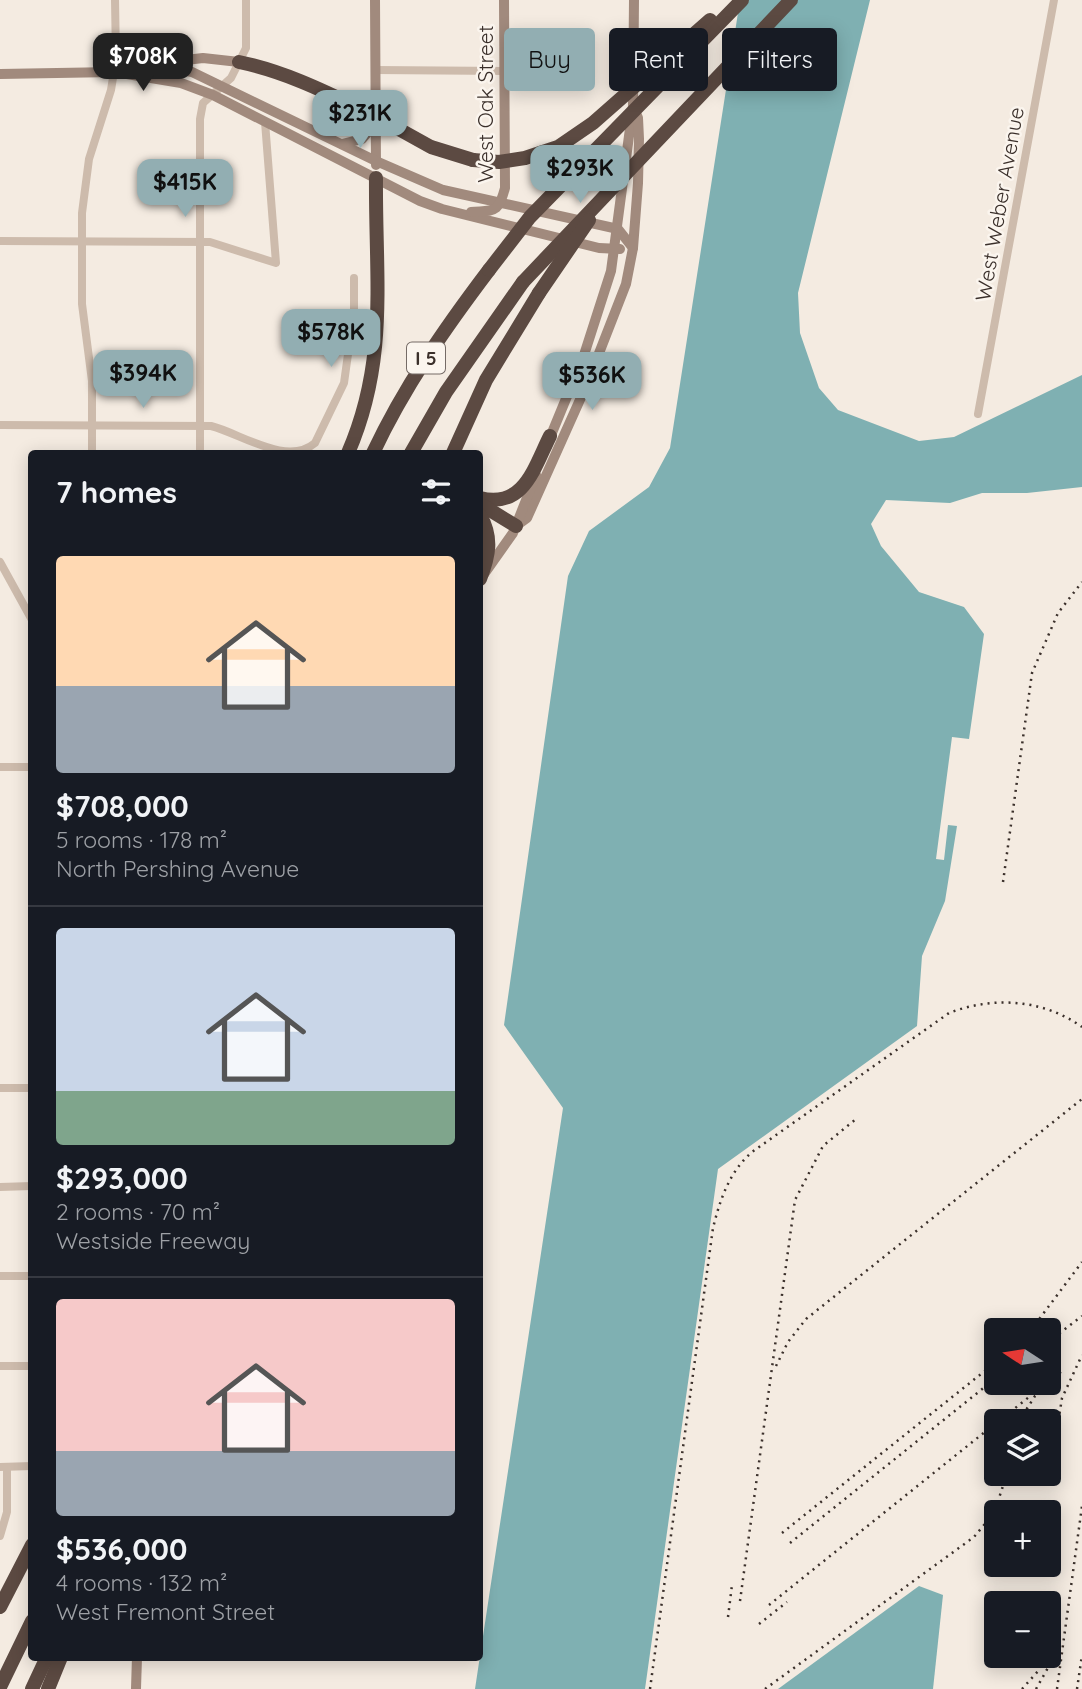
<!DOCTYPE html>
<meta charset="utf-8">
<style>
:root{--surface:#171b24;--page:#20242c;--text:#f1f3f6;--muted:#9ea1a6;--line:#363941;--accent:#92aeb2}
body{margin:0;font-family:Quicksand,sans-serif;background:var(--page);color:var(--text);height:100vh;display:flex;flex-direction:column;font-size:26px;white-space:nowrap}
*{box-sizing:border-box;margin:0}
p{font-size:23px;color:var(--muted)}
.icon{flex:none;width:38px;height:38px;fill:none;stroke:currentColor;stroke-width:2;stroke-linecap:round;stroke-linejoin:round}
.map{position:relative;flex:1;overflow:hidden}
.drawer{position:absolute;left:28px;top:450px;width:455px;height:1211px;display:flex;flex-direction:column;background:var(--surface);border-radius:7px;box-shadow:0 4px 18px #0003}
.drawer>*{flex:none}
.banner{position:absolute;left:504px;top:28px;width:472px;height:63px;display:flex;gap:14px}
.needle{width:46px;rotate:282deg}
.fabs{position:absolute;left:984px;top:1318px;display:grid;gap:14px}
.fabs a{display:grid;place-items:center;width:77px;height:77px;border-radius:7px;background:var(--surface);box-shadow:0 4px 18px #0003;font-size:35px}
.price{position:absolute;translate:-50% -60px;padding:0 16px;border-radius:14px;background:var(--accent);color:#111;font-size:23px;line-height:46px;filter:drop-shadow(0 2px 4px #0008)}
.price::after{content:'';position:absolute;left:50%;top:42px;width:21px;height:16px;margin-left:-10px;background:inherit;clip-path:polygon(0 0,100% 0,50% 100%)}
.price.active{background:#222;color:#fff}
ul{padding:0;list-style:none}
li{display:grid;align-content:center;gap:14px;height:371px;padding:0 28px}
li+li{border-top:2px solid var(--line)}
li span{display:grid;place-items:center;height:217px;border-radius:7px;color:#555}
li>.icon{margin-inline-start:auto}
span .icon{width:126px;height:126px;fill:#fffc;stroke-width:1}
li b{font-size:30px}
h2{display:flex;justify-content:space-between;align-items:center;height:84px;padding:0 28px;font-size:30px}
.tag{padding:0 24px;border-radius:7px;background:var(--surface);box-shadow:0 4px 18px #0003;font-size:24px;line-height:63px}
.tag.active{background:var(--accent);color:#111}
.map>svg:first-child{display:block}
.water{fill:#7fb0b2}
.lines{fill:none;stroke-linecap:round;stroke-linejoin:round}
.street{stroke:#cdbbac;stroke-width:8}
.secondary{stroke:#a18a7d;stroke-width:10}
.highway{stroke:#5c4a42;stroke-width:14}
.rail{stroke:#3b302b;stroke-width:2.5;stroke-dasharray:2 5;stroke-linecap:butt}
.highway-bridge{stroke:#5c4a42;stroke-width:14}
.labels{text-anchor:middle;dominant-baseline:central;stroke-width:5;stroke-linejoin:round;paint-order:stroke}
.shield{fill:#fbf5ee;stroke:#756b66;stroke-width:2}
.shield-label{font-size:19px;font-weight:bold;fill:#3b302b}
.street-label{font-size:21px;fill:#3b302b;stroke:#fbf5ee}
</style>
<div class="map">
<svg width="1082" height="1689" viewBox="0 0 1082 1689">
<rect width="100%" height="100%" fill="#f4ebe1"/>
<g class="water">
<polygon points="740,0 870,0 798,293 800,333 819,388 838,410 919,441 954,437 1082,375 1082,487 1027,493 982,493 950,503 886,500 871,524 881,546 919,592 964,607 984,634 969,739 952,737 936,859 944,860 948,825 957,826 945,901 922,956 917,1026 718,1169 645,1689 475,1689 563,1108 504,1025 568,576 589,531 649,487 670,448"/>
<polygon points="919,1586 943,1595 933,1689 778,1689"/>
</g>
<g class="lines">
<g class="street">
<polyline points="375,70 506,71"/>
<polyline points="0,241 210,242 276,263 265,122"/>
<polyline points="978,414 1054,0"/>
<path d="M0,425L211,426C240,433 287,467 315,443L344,383L354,311V278"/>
<polyline points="92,453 92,381 82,304 82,213 89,159 111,90 116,59 115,0"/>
<polyline points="200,453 200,119 203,103 231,78 246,48 246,0"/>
<polyline points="0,562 32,620"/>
<polyline points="0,767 32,767"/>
<polyline points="0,1088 32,1088"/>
<polyline points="0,1187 32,1186"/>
<polyline points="0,1276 32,1276"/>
<polyline points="0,1366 32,1366"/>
<polyline points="0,1467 32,1466"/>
<polyline points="0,1536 7,1512 7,1467"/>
</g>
<g class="secondary">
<polyline points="375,0 376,165"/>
<polyline points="160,63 203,58 239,62"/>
<polyline points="115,72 181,83 213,95 420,201 442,209 599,248 620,249"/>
<polyline points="0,74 114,72 127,67 154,65 192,72 376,161 443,190 618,229 633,248"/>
<polyline points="342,144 362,139 374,125"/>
<path d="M471,212C495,210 498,214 505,188L504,0"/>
<polyline points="549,440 584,355 611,271 633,106 634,0"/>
<polyline points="516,526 527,518 587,384 626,284 633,248 638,183 639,139 638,118 633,106"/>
<polyline points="484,574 513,533 536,475"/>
<polyline points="136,1689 137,1657"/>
</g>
<g class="highway">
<path d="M239,62C282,71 320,89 359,108"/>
<polyline points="395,127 431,147 473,160"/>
<path d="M348,453C389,359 375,277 376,178"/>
<path d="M373,453C404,387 445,328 489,270"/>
<polyline points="411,453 446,392 523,282"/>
<polyline points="453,453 486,380 539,293"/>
<path d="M480,498C524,509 534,468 550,436"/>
<polyline points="480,504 516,526"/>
<path d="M480,515C493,538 489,556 480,579"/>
<polyline points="0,1607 32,1545"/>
<polyline points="0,1687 32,1621"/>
<polyline points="32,1689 47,1657"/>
<polyline points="48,1689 61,1657"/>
</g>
<g class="rail">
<polyline points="1003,882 1032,673 1058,613 1082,582"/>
<polyline points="1031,1330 1082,1262"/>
<polyline points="1048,1342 1082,1316"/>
<polyline points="776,1366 788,1342 806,1319 1082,1099"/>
<polyline points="999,1421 1029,1397"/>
<polyline points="1019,1421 1035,1396 1064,1369"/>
<polyline points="1053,1455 1062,1398 1082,1355"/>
<polyline points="782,1533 996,1362"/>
<polyline points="790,1543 996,1378"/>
<polyline points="990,1552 996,1527"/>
<polyline points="740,1601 795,1200 823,1146 856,1119"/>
<polyline points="769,1605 996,1423"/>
<polyline points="728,1617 732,1585"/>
<polyline points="759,1624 787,1602"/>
<polyline points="1048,1655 1059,1628"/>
<path d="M650,1689L713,1228C720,1200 729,1172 752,1152L949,1013C993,996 1043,999 1082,1027"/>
<polyline points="765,1689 974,1537 994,1513 1003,1486"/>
<polyline points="1022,1689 1039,1670"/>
<polyline points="1036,1689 1058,1650"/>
<polyline points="1057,1689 1082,1506"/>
<polyline points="1077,1689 1082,1655"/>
</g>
<g class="highway-bridge">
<polyline points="359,108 395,127"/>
<polyline points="473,160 499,162 525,158 558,147 593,123 710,20"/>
<polyline points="489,270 530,217 742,0"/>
<polyline points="523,282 791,0"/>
<polyline points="539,293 589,220"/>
</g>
</g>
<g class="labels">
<rect class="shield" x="407" y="342.5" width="38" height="31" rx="5"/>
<g class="shield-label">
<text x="426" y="358">I 5</text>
</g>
<g class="street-label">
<text transform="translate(485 104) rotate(-90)">West Oak Street</text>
<text transform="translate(999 204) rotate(-80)">West Weber Avenue</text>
</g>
</g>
</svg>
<div class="fabs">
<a><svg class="needle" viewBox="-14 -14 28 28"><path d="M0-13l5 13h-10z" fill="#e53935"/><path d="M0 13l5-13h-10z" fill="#9ea1a6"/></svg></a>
<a><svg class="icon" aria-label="layers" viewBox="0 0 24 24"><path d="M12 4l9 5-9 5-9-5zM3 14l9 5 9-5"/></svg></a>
<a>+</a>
<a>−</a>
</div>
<b class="price active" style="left:143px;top:93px">$708K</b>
<b class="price" style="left:360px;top:150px">$231K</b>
<b class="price" style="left:580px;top:205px">$293K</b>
<b class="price" style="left:185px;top:219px">$415K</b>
<b class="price" style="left:331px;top:369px">$578K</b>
<b class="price" style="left:143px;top:410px">$394K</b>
<b class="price" style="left:592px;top:412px">$536K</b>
<div class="banner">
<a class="tag active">Buy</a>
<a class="tag">Rent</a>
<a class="tag">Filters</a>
</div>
<section class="drawer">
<h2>7 homes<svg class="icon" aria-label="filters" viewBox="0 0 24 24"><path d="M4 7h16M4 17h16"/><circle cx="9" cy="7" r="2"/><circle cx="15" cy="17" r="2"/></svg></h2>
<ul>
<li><span style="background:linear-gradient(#ffd9b3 60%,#9aa5b1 0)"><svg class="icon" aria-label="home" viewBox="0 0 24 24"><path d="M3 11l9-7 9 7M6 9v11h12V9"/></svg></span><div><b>$708,000</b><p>5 rooms · 178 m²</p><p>North Pershing Avenue</p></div></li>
<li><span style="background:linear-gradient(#c9d6e8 75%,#7fa58c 0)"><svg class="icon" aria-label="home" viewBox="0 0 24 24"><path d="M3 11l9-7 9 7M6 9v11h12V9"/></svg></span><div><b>$293,000</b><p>2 rooms · 70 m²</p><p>Westside Freeway</p></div></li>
<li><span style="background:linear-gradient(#f6c9c9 70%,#9aa5b1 0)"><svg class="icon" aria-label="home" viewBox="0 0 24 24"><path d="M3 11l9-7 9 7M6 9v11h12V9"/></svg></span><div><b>$536,000</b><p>4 rooms · 132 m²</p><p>West Fremont Street</p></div></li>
</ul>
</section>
</div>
